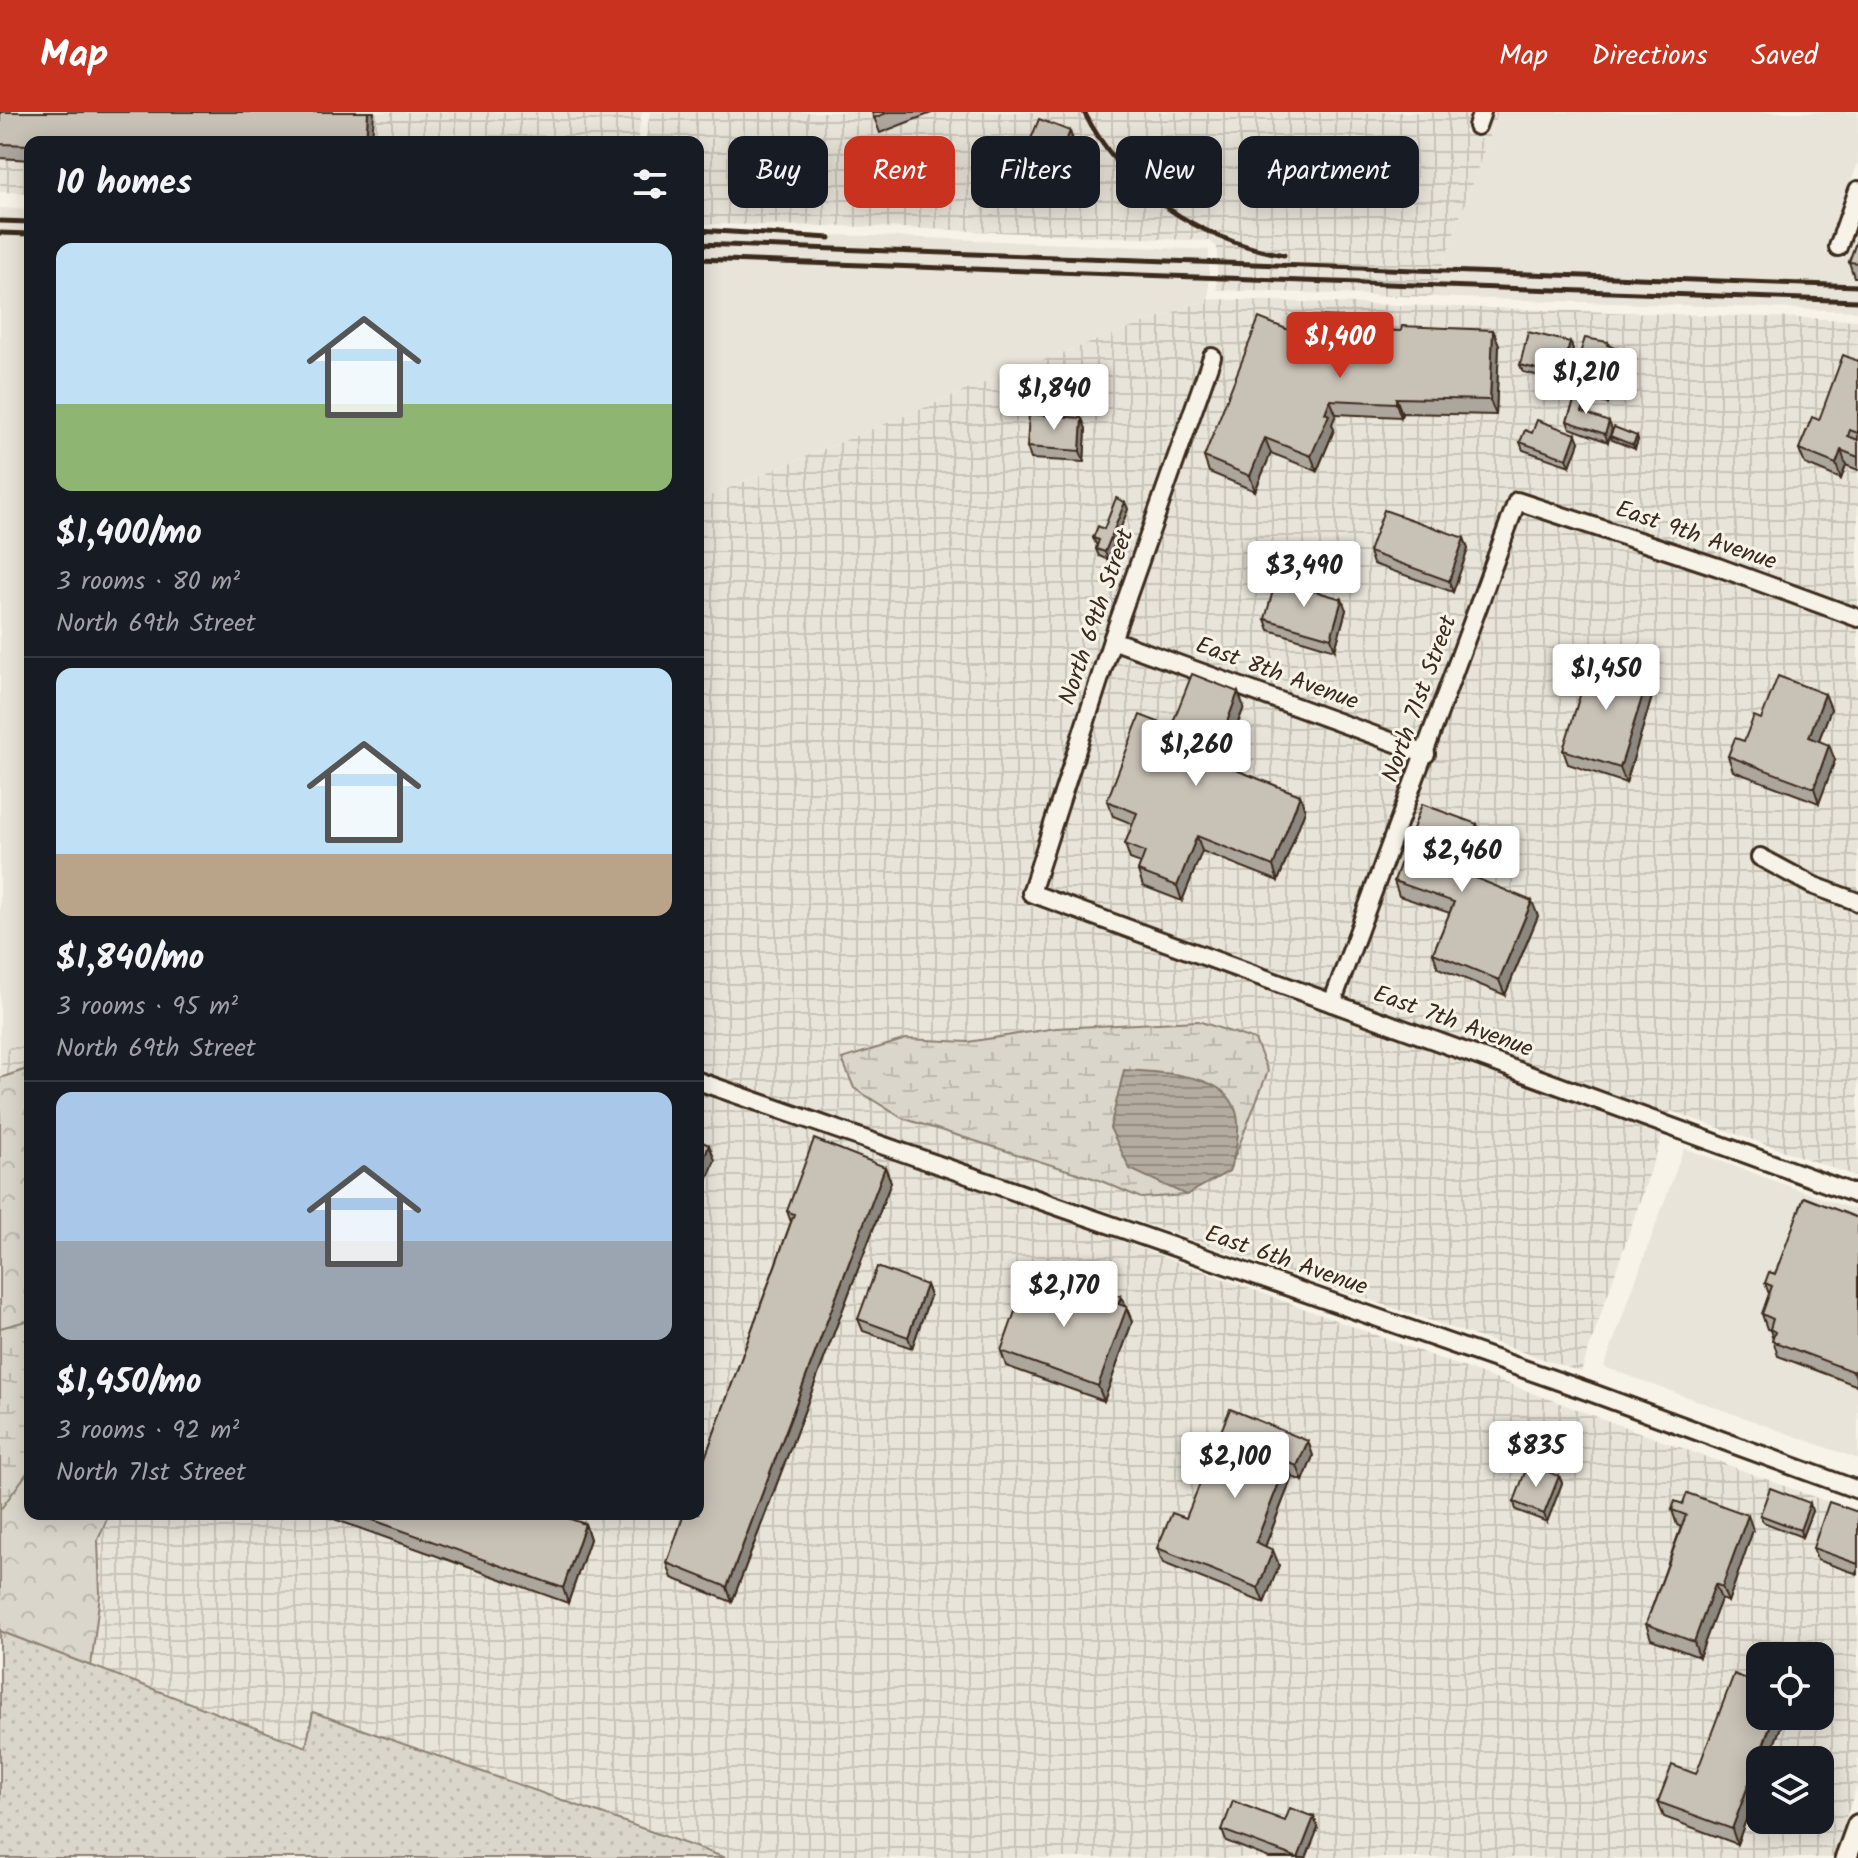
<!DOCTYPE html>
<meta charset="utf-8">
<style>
:root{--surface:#171b24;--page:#20242c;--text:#f1f3f6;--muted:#9ea1a6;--line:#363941;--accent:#c8321e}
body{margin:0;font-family:Kalam,sans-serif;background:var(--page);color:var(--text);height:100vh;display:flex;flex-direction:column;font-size:30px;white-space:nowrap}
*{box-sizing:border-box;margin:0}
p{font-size:26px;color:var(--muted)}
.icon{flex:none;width:44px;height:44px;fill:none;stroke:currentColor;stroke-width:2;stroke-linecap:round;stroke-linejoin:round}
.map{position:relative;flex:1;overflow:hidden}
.panel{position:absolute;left:24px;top:24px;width:680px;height:1384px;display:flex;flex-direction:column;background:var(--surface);border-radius:16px;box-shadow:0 4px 20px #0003}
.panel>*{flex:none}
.top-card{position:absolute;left:728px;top:24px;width:760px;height:72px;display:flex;gap:16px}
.buttons{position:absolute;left:1746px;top:1530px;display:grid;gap:16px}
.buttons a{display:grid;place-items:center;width:88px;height:88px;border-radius:16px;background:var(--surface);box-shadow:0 4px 20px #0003;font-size:40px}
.price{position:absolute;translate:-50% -68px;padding:0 18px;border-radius:8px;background:#fff;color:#222;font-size:26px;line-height:52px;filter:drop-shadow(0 2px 4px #0008)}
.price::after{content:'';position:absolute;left:50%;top:48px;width:24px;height:18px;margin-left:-12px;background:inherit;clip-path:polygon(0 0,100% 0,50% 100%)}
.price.active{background:var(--accent);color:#fff}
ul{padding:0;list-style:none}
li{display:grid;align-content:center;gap:16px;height:424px;padding:0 32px}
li+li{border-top:2px solid var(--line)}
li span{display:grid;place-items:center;height:248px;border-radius:16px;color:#555}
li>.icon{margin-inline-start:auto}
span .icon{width:144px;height:144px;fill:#fffc;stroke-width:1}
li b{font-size:34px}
h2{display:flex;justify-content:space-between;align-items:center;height:96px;padding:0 32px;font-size:34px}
.chip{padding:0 28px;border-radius:16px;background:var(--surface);box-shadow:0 4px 20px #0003;font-size:28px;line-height:72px}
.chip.active{background:var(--accent);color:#fff}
header{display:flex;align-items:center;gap:48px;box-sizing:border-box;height:112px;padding:0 40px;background:var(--accent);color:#fff}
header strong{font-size:38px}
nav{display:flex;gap:44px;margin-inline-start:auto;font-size:28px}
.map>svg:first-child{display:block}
.built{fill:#e9e4d9}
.industrial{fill:url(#industrial-grid);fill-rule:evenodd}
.grass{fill:url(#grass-dots);stroke:#8b8074;stroke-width:2}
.forest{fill:url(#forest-crowns);stroke:#8b8074;stroke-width:2}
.wetland{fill:url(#wetland-marsh);stroke:#8b8074;stroke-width:2}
.water{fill:url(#water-rules);stroke:#84786c;stroke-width:2}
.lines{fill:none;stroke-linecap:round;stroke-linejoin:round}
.minor-casing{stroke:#3b2a1e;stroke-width:22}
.tertiary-casing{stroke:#3b2a1e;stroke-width:26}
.minor{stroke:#f7f3e8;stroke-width:16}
.tertiary{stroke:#f7f3e8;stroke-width:20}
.rail{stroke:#3b2a1e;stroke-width:5}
.wall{fill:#aca69d;stroke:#3b2a1e;stroke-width:2}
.shaded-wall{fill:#8c877f;stroke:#3b2a1e;stroke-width:2}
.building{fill:#c8c1b6;stroke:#3b2a1e;stroke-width:2}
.labels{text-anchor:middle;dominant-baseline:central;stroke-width:6;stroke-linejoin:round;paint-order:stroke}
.street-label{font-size:24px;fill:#3b2a1e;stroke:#f7f3e8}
</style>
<header>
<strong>Map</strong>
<nav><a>Map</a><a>Directions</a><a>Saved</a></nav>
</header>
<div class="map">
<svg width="1858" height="1746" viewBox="0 0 1858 1746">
<defs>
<pattern id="industrial-grid" width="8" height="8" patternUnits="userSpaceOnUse" patternTransform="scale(2)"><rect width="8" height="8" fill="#e9e4d9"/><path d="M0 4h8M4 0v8" fill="none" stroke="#c9c4ba"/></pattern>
<pattern id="grass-dots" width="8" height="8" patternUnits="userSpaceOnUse" patternTransform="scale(2)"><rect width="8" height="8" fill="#dbd6cb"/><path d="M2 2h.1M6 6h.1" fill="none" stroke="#bdb8ae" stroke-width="1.8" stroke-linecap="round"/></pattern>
<pattern id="forest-crowns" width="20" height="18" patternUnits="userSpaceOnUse" patternTransform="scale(2)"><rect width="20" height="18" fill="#dbd6cb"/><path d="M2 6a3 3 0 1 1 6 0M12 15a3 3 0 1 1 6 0" fill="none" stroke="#bdb8ae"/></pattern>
<pattern id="wetland-marsh" width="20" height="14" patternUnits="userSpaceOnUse" patternTransform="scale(2)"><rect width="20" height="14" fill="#dbd6cb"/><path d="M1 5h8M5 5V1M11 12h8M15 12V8" fill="none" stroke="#bdb8ae"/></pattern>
<pattern id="water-rules" width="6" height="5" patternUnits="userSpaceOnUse" patternTransform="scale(2)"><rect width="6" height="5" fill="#b4aca0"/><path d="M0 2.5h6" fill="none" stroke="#948c82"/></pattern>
</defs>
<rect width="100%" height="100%" fill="#f7f3e8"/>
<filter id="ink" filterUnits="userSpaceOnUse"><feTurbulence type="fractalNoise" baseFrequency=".0125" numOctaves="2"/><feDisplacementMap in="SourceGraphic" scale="16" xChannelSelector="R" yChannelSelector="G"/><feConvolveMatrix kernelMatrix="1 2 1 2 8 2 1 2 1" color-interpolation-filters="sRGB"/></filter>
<g filter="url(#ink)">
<g class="built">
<polygon points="1498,0 1858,0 1858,51 1825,141 1843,148 1858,106 1858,199 1431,185"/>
<polygon points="0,96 30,98 30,927 0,952"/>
<polygon points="698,121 877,124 1209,138 1209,187 1011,260 698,389"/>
<polygon points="1684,1036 1858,1099 1858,1347 1604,1255"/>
</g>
<g class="industrial">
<polygon points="0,0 642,0 637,30 30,30 30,81 0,80"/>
<polygon points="650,0 1472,0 1464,20 1481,27 1492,0 1498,0 1431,185 1217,178 1217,135 1210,129 878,115 698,112 698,30 645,30"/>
<polygon points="1209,187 1858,208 1858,1065 1671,999 1581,1260 698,960 698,389 1011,260"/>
<path d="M30,919V1402H698V973L1858,1401V1671L1832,1746H0V943ZM1760,1544H1820V1604H1760ZM1760,1648H1820V1708H1760Z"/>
</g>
<polygon class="grass" points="0,1519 306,1635 313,1600 726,1746 0,1746"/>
<polygon class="forest" points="30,956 30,1402 109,1402 98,1428 100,1482 91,1554 0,1519 0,966"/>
<g class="wetland">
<polygon points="1198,909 1255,928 1268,959 1229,1059 1186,1083 1141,1086 1099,1068 902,1006 854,976 842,947 906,927 968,930 1056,916"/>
<polygon points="30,1208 30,1357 0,1398 0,1216"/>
</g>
<path class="water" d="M1124,958C1197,963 1263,965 1229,1059L1186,1083L1130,1057L1110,1016Z"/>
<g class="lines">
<defs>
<g id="minor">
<polyline points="1477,14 1482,0"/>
<polyline points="1838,135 1858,78"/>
<polyline points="1212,245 1112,528 1031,781 1858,1083"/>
<polyline points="1112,528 1426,642"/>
<polyline points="1760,745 1812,773 1858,790"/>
<polyline points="1332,891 1517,389 1718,455 1858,506"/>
<polyline points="698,969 1587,1279 1858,1378"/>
</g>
<polyline id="tertiary" points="1846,1746 1858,1713"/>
</defs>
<use href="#minor" class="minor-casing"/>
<use href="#tertiary" class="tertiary-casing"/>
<use href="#minor" class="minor"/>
<use href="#tertiary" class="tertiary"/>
<g class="rail">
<path d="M1084,0C1124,79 1198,128 1284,143"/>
<polyline points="0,109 30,110"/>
<polyline points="698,118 830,126"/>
<polyline points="0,121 30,122"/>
<polyline points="698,132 1858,174"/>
<polyline points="698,147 1858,189"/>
</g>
</g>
<g class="wall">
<polygon points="0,0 30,30 30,48 0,46"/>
<polygon points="872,0 934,0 880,21"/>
<polygon points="1072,26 1056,66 1026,54 1023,47"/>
<polygon points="1858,125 1858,165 1854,165 1849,150"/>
<polygon points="1342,205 1346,217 1401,219 1493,218 1499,233 1496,303 1402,301 1401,305 1336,302 1332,312 1334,318 1317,359 1271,341 1255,379 1209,360 1204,345 1304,224"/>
<polygon points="1570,230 1573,237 1565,270 1523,260 1520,253"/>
<polygon points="1608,230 1609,234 1618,237 1622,248 1608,292 1590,287 1591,290 1587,302 1612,317 1608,330 1570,316 1567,309 1576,284 1574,283 1570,272"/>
<polygon points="1858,249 1858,358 1846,353 1841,367 1805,352 1799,337"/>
<polygon points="1086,317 1084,350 1031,347 1027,335"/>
<polygon points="1532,321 1579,330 1570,354 1523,338 1520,330"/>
<polygon points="1610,324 1637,324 1638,328 1635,337 1612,328"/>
<polygon points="1128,397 1108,448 1099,444 1096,437 1097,434 1093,426"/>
<polygon points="1464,426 1468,437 1453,480 1373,452 1369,440"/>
<polygon points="1346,498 1335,538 1269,518 1265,507"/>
<polygon points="1649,563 1654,578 1626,671 1568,652 1563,638"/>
<polygon points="1825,582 1831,597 1819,628 1835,648 1819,691 1733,659 1728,644 1744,629 1761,607"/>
<polygon points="1244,595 1237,614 1238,614 1244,629 1233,657 1300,683 1305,698 1278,769 1202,739 1182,789 1143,774 1138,759 1141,751 1130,747 1125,732 1133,712 1113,704 1107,689 1171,615"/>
<polygon points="1482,727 1472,755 1476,766 1538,804 1505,883 1438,856 1433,841 1450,801 1399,784 1394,769"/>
<polygon points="885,1055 891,1070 732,1490 672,1466 667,1451 791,1110 787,1099"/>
<polygon points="1858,1106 1858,1274 1778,1244 1770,1218 1767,1217 1762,1202 1769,1182 1765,1171 1775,1162"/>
<polygon points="926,1173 930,1184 912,1236 863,1219 858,1207"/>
<polygon points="1125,1194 1127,1195 1132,1210 1104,1289 1006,1254 1001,1239"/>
<polygon points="1308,1329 1313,1344 1303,1369 1292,1365 1265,1435 1279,1453 1264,1491 1163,1451 1157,1436 1186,1406"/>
<polygon points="1559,1364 1562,1371 1547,1410 1516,1398 1514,1390"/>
<polygon points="1672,1398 1753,1418 1728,1490 1721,1487 1699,1545 1651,1527 1646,1512 1681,1415 1677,1413"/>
<polygon points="1812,1399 1802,1425 1763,1410 1760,1403"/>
<polygon points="1858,1400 1858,1462 1817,1448 1813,1436"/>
<polygon points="320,1402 556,1402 585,1412 590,1427 568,1491"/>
<polygon points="1760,1604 1785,1604 1768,1648 1760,1648 1760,1670 1737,1732 1664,1705 1658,1690 1696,1662"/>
<polygon points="1314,1705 1318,1716 1306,1746 1269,1746 1226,1729 1222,1718"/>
</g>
<g class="shaded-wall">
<polygon points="368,0 374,0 372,30 366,30"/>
<polygon points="1070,19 1072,26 1056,66 1054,59"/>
<polygon points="1493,218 1499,233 1496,303 1490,288"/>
<polygon points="1570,230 1573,237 1565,270 1562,263"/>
<polygon points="1618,237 1622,248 1608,292 1604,281"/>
<polygon points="1588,282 1591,290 1585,308 1582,300"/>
<polygon points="1396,286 1402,301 1401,305 1396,291"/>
<polygon points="1330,288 1336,302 1332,312 1334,318 1317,359 1311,344"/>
<polygon points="1082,306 1086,317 1084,350 1080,339"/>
<polygon points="1609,310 1612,317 1608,330 1605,322"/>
<polygon points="1576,322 1579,330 1570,354 1567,347"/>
<polygon points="1637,324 1638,328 1635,337 1633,333"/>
<polygon points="1265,326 1271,341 1255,379 1250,364"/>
<polygon points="1841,338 1846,353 1841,367 1836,352"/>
<polygon points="1125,390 1128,397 1108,448 1105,440"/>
<polygon points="1464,426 1468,437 1453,480 1449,469"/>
<polygon points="1342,487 1346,498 1335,538 1331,526"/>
<polygon points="1649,563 1654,578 1626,671 1620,656"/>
<polygon points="1238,580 1244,595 1232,625 1227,610"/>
<polygon points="1825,582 1831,597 1814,640 1809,625"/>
<polygon points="1238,614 1244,629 1229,668 1223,653"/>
<polygon points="1829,633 1835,648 1819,691 1814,676"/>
<polygon points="1300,683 1305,698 1278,769 1273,754"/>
<polygon points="1477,712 1482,727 1472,755 1476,766 1466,762 1464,748"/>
<polygon points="1197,724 1202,739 1182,789 1177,774"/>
<polygon points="1532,789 1538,804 1505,883 1499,868"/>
<polygon points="709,1033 715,1048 698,1092 698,1063"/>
<polygon points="885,1055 891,1070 732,1490 727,1475"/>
<polygon points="926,1173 930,1184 912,1236 908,1225"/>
<polygon points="1121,1184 1132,1210 1104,1289 1098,1274"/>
<polygon points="1858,1250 1858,1271 1854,1260"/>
<polygon points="1308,1329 1313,1344 1303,1369 1297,1354"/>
<polygon points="1287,1350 1292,1365 1261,1445 1256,1430"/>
<polygon points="1559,1364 1562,1371 1547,1410 1544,1402"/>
<polygon points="1810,1391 1812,1399 1802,1425 1800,1418"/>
<polygon points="1748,1403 1753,1418 1728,1490 1722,1475"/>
<polygon points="585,1412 590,1427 568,1491 563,1476"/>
<polygon points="1273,1438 1279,1453 1264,1491 1258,1476"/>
<polygon points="1715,1472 1721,1487 1699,1545 1694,1530"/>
<polygon points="1774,1604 1785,1604 1768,1648 1760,1648 1760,1670 1737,1732 1732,1717"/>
<polygon points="1314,1705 1318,1716 1306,1746 1298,1746"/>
</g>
<g class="building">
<polygon points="0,0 368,0 366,30 30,30 30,33 0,32"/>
<polygon points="872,0 889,0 874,6"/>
<polygon points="1039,7 1070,19 1054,59 1023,47"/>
<polygon points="1858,125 1858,151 1849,150"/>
<polygon points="1312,204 1342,205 1342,217 1401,219 1402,214 1493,218 1490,288 1396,286 1396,291 1330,288 1325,301 1329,303 1311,344 1265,326 1250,364 1204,345 1259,206 1304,224"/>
<polygon points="1528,220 1570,230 1562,263 1520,253"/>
<polygon points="1585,226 1608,230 1607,233 1618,237 1604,281 1570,272"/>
<polygon points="1843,243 1858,249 1858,321 1850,318 1848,324 1858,328 1858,345 1841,338 1836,352 1799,337 1812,305 1819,308"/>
<polygon points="1578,279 1588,282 1582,300 1609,310 1605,322 1567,309"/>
<polygon points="1029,302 1082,306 1080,339 1027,335"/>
<polygon points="1537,308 1576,322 1567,347 1520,330 1525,318 1532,321"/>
<polygon points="1614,315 1637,324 1633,333 1610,324"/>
<polygon points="1116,386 1125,390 1105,440 1096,437 1099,428 1093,426 1098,414 1104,417"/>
<polygon points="1384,398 1464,426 1449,469 1369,440"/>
<polygon points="1276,468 1342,487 1331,526 1265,507"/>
<polygon points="1592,545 1649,563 1620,656 1563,638"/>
<polygon points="1192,562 1238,580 1227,610 1238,614 1223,653 1300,683 1273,754 1197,724 1177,774 1138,759 1145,740 1125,732 1137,701 1107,689 1140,603 1171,615"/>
<polygon points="1778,564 1825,582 1809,625 1829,633 1814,676 1728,644 1735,626 1744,629 1754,604 1761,607"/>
<polygon points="1422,692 1477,712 1464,748 1471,751 1466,762 1532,789 1499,868 1433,841 1454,790 1394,769"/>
<polygon points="814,1027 885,1055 727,1475 667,1451 684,1402 698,1402 698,1365 794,1102 787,1099"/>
<polygon points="698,1028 709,1033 698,1063"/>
<polygon points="1804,1085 1858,1106 1858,1250 1854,1260 1772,1229 1775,1220 1770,1217 1773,1207 1762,1202 1772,1174 1765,1171 1769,1160 1775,1162"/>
<polygon points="877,1155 926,1173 908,1225 858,1207"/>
<polygon points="1029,1160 1104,1187 1107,1179 1121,1184 1118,1192 1127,1195 1098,1274 1001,1239"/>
<polygon points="1230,1297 1308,1329 1297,1354 1287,1350 1256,1430 1273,1438 1258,1476 1157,1436 1172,1401 1186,1406"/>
<polygon points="1528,1352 1559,1364 1544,1402 1514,1390"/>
<polygon points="1770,1376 1810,1391 1800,1418 1760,1403"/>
<polygon points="1687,1381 1748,1403 1722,1475 1715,1472 1694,1530 1646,1512 1686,1403 1672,1398 1675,1389 1683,1392"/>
<polygon points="1829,1390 1858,1400 1858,1452 1813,1436"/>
<polygon points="356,1402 556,1402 585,1412 563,1476"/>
<polygon points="1734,1562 1760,1572 1760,1604 1774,1604 1732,1717 1658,1690 1672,1653 1696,1662"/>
<polygon points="1233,1689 1285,1709 1290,1696 1314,1705 1298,1746 1222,1718"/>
</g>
</g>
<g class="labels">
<g class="street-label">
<text transform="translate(1696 424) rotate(19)">East 9th Avenue</text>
<text transform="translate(1097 505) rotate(-71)">North 69th Street</text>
<text transform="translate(1277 562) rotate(20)">East 8th Avenue</text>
<text transform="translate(1420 587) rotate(-70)">North 71st Street</text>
<text transform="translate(1453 910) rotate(20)">East 7th Avenue</text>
<text transform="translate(1286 1149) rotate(19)">East 6th Avenue</text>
</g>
</g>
</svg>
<div class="buttons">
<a><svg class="icon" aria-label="locate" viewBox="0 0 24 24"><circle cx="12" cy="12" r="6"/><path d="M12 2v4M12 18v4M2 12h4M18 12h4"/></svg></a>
<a><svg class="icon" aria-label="layers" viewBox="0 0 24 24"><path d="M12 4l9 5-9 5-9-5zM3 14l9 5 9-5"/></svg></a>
</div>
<b class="price active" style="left:1340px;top:268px">$1,400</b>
<b class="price" style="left:1586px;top:304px">$1,210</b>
<b class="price" style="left:1054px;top:320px">$1,840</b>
<b class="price" style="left:1304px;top:497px">$3,490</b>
<b class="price" style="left:1606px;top:600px">$1,450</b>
<b class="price" style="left:1196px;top:676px">$1,260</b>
<b class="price" style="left:1462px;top:782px">$2,460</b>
<b class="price" style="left:1064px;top:1217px">$2,170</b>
<b class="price" style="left:1536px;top:1377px">$835</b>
<b class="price" style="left:1235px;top:1388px">$2,100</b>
<div class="top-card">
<a class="chip">Buy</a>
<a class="chip active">Rent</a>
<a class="chip">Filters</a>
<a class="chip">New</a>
<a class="chip">Apartment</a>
</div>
<section class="panel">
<h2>10 homes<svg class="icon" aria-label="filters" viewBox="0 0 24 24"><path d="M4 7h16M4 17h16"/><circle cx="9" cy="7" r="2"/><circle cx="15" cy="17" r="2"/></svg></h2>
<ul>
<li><span style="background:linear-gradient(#bfe0f5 65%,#8fb573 0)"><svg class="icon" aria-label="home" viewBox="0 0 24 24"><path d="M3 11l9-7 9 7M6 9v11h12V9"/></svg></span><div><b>$1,400/mo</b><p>3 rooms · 80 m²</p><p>North 69th Street</p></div></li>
<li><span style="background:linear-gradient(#bfe0f5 75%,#b9a48a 0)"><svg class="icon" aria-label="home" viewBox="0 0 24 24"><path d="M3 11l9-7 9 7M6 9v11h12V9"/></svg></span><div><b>$1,840/mo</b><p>3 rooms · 95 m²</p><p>North 69th Street</p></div></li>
<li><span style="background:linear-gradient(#a9c7e8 60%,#9aa5b1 0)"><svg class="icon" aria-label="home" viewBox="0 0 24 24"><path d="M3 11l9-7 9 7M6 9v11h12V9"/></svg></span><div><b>$1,450/mo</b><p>3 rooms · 92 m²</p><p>North 71st Street</p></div></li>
</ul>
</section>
</div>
